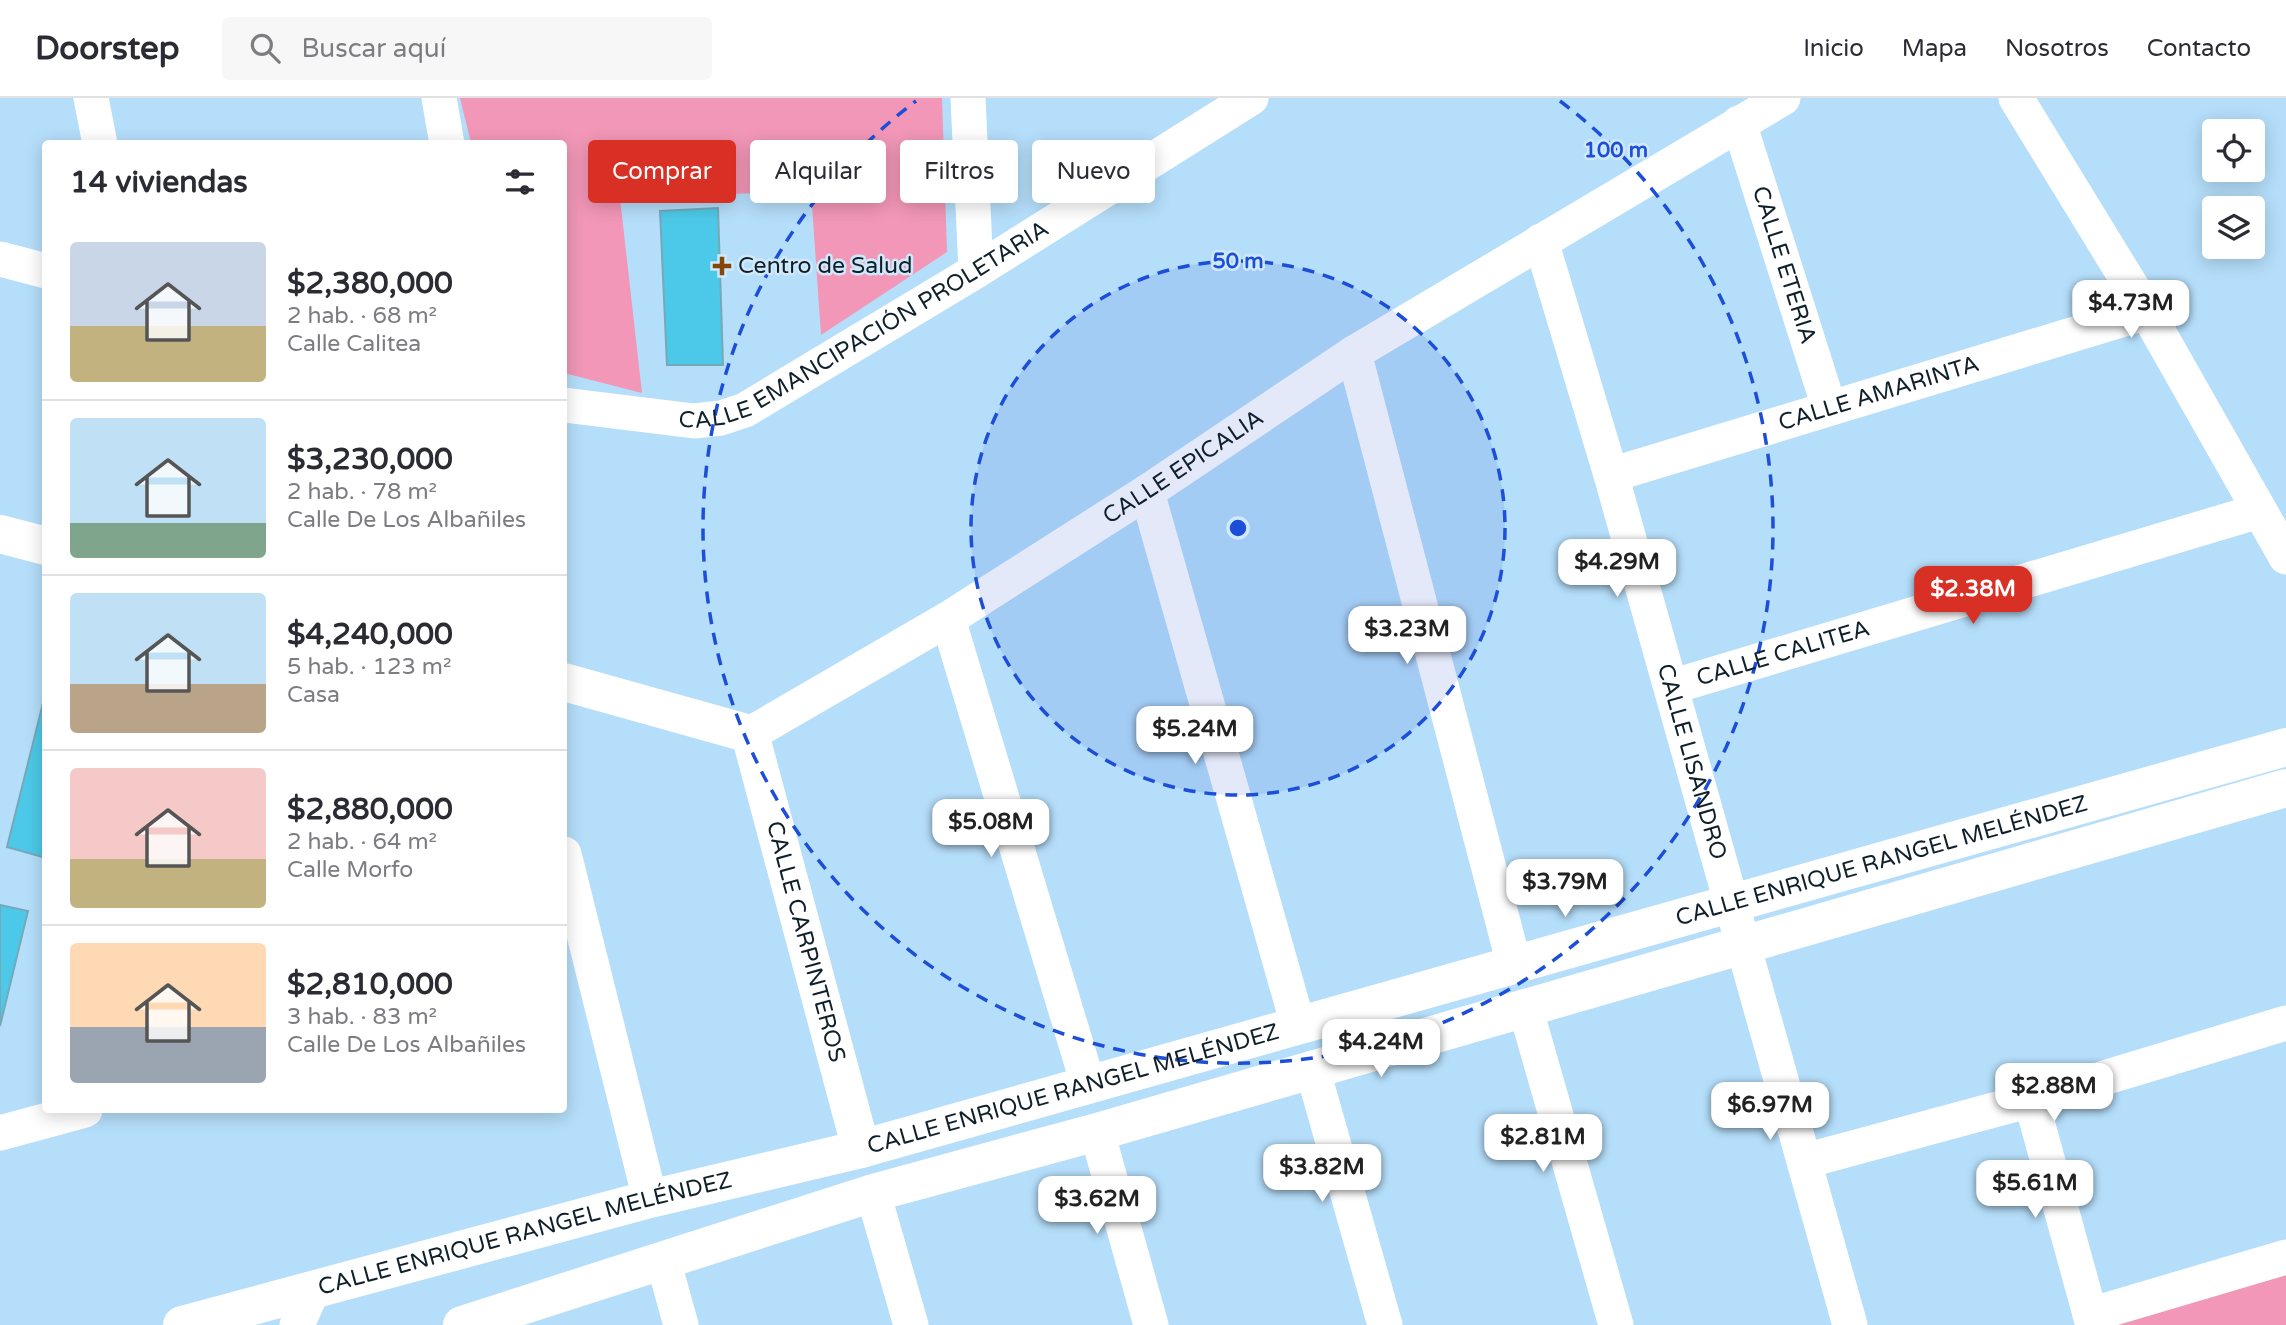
<!DOCTYPE html>
<html lang="es">
<meta charset="utf-8">
<style>
:root{--surface:#fff;--page:#f7f7f7;--text:#2b2b33;--muted:#7c7c81;--line:#e1e1e2;--accent:#d93025}
body{margin:0;font-family:"Varela Round",sans-serif;background:var(--page);color:var(--text);height:100vh;display:flex;flex-direction:column;font-size:26px;white-space:nowrap}
*{box-sizing:border-box;margin:0}
p{font-size:23px;color:var(--muted)}
.icon{flex:none;width:38px;height:38px;fill:none;stroke:currentColor;stroke-width:2;stroke-linecap:round;stroke-linejoin:round}
.map{position:relative;flex:1;overflow:hidden}
.panel{position:absolute;left:42px;top:42px;width:525px;height:973px;display:flex;flex-direction:column;background:var(--surface);border-radius:7px;box-shadow:0 4px 18px #0003}
.panel>*{flex:none}
.hud{position:absolute;left:588px;top:42px;width:665px;height:63px;display:flex;gap:14px}
.fabs{position:absolute;left:2202px;top:21px;display:grid;gap:14px}
.fabs a{display:grid;place-items:center;width:63px;height:63px;border-radius:7px;background:var(--surface);box-shadow:0 4px 18px #0003;font-size:35px}
.price{position:absolute;translate:-50% -60px;padding:0 16px;border-radius:14px;background:#fff;color:#222;font-size:23px;line-height:46px;filter:drop-shadow(0 2px 4px #0008)}
.price::after{content:'';position:absolute;left:50%;top:42px;width:21px;height:16px;margin-left:-10px;background:inherit;clip-path:polygon(0 0,100% 0,50% 100%)}
.price.current{background:var(--accent);color:#fff}
ul{padding:0;list-style:none}
li{display:flex;align-items:center;gap:21px;height:175px;padding:0 28px}
li+li{border-top:2px solid var(--line)}
li span{display:grid;place-items:center;flex:none;width:196px;height:140px;border-radius:7px;color:#555}
li>.icon{margin-inline-start:auto}
span .icon{width:84px;height:84px;fill:#fffc;stroke-width:1}
li b{font-size:30px}
h2{display:flex;justify-content:space-between;align-items:center;height:84px;padding:0 28px;font-size:30px}
.pill{padding:0 24px;border-radius:7px;background:var(--surface);box-shadow:0 4px 18px #0003;font-size:24px;line-height:63px}
.pill.current{background:var(--accent);color:#fff}
header{display:flex;align-items:center;gap:42px;box-sizing:border-box;height:98px;padding:0 35px;background:var(--surface);border-bottom:2px solid var(--line)}
header strong{font-size:33px}
nav{display:flex;gap:38px;margin-inline-start:auto;font-size:24px}
.search{width:490px;height:63px;background:var(--page);display:flex;align-items:center;gap:18px;box-sizing:border-box;padding:0 24px;border-radius:7px;color:var(--muted);font-size:26px}
.map>svg:first-child{display:block}
.green{fill:#f297b7}
.building{fill:#4cc9e8;stroke:#76a9b8;stroke-width:2}
.lines{fill:none;stroke-linecap:round;stroke-linejoin:round}
.minor{stroke:#fff;stroke-width:35}
.tertiary{stroke:#fff;stroke-width:38}
.ring{fill:none;stroke:#1d4ed8;stroke-width:3.5;stroke-dasharray:12 9}
.poi-dot{fill:#854708;stroke:#d0e9fa;stroke-width:2.5}
.labels{text-anchor:middle;dominant-baseline:central;stroke-width:5;stroke-linejoin:round;paint-order:stroke}
.street-label{font-size:23px;fill:#10202a;stroke:#d0e9fa}
.poi-label{font-size:23px;fill:#10202a;stroke:#d0e9fa;text-anchor:start}
.centre{fill:#1d4ed8;stroke:#d0e9fa;stroke-width:3.5}
.ring-label{font-size:21px;text-anchor:middle;font-weight:bold;fill:#1d4ed8;stroke:#d0e9fa;stroke-width:5;stroke-linejoin:round;paint-order:stroke}
</style>
<header>
<strong>Doorstep</strong>
<div class="search"><svg class="icon" aria-label="search" viewBox="0 0 24 24"><circle cx="10" cy="10" r="6"/><path d="M15 15l6 6"/></svg>Buscar aquí</div>
<nav><a>Inicio</a><a>Mapa</a><a>Nosotros</a><a>Contacto</a></nav>
</header>
<div class="map">
<svg width="2286" height="1227" viewBox="0 0 2286 1227">
<rect width="100%" height="100%" fill="#b5defa"/>
<g class="green">
<polygon points="460,0 942,0 947,154 821,237 811,93 620,100 642,295 564,275 564,46 471,45"/>
<polygon points="2286,1177 2286,1227 2115,1227 2114,1225"/>
</g>
<g class="building">
<polygon points="718,110 723,267 667,267 660,113"/>
<polygon points="45,597 46,597 46,760 7,749"/>
<polygon points="0,807 28,813 0,928"/>
</g>
<g class="lines">
<g class="minor">
<polyline points="91,0 100,46"/>
<polyline points="439,0 447,46"/>
<polyline points="968,0 976,173"/>
<polyline points="2016,0 2147,214 2286,459"/>
<path id="s1" d="M1739,25L1829,309"/>
<path id="s2" d="M1541,143L1611,377L1850,1227"/>
<polyline points="0,161 46,173"/>
<polyline points="1354,255 1514,866"/>
<path id="s3" d="M564,307L694,323L721,320L745,312L976,173L1251,0"/>
<path id="s4" d="M1611,377L2147,214"/>
<polyline points="1147,394 1298,927"/>
<polyline points="948,521 1088,986"/>
<path id="s5" d="M1671,589L2259,413"/>
<path id="s6" d="M750,636L948,521L1147,394L1354,255L1783,0"/>
<polyline points="564,756 650,1101"/>
<polyline points="1525,909 1616,1227"/>
<polyline points="1312,970 1385,1227"/>
<polyline points="2031,1002 2093,1227"/>
<polyline points="1097,1034 1151,1227"/>
<polyline points="0,1035 85,1012"/>
<polyline points="1805,1063 2031,1002 2286,925"/>
<polyline points="873,1095 911,1227"/>
<polyline points="663,1162 681,1227"/>
<polyline points="2090,1217 2286,1159"/>
<polyline points="297,1227 313,1191"/>
</g>
<g class="tertiary">
<polyline points="0,436 46,448"/>
<path id="s7" d="M564,584L750,636L861,1051"/>
<path id="s8" d="M182,1227L650,1101L861,1051L2286,649"/>
<polyline points="462,1227 873,1095 1097,1034 2286,690"/>
</g>
</g>
<circle cx="1238" cy="430" r="267" fill="#1d4ed8" fill-opacity=".12"/>
<g class="ring">
<circle cx="1238" cy="430" r="267"/>
<path d="M1560 3A535 535 0 1 1 916 3"/>
</g>
<path class="poi-dot" d="M718.5 157.5h7v7h7v7h-7v7h-7v-7h-7v-7h7z"/>
<g class="labels">
<g class="street-label">
<text stroke="none"><textPath href="#s1" startOffset="149">CALLE ETERIA</textPath></text>
<text stroke="none"><textPath href="#s3" startOffset="326">CALLE EMANCIPACIÓN PROLETARIA</textPath></text>
<text stroke="none"><textPath href="#s4" startOffset="280">CALLE AMARINTA</textPath></text>
<text stroke="none"><textPath href="#s6" startOffset="509">CALLE EPICALIA</textPath></text>
<text stroke="none"><textPath href="#s5" startOffset="117">CALLE CALITEA</textPath></text>
<text stroke="none"><textPath href="#s2" startOffset="542">CALLE LISANDRO</textPath></text>
<text stroke="none"><textPath href="#s8" startOffset="1762">CALLE ENRIQUE RANGEL MELÉNDEZ</textPath></text>
<text stroke="none"><textPath href="#s7" startOffset="408">CALLE CARPINTEROS</textPath></text>
<text stroke="none"><textPath href="#s8" startOffset="922">CALLE ENRIQUE RANGEL MELÉNDEZ</textPath></text>
<text stroke="none"><textPath href="#s8" startOffset="355">CALLE ENRIQUE RANGEL MELÉNDEZ</textPath></text>
</g>
<g class="poi-label">
<text x="738" y="168">Centro de Salud</text>
</g>
</g>
<circle cx="1238" cy="430" r="10" class="centre"/>
<g class="ring-label">
<text x="1616" y="59">100 m</text>
<text x="1238" y="170">50 m</text>
</g>
</svg>
<div class="fabs">
<a><svg class="icon" aria-label="locate" viewBox="0 0 24 24"><circle cx="12" cy="12" r="6"/><path d="M12 2v4M12 18v4M2 12h4M18 12h4"/></svg></a>
<a><svg class="icon" aria-label="layers" viewBox="0 0 24 24"><path d="M12 4l9 5-9 5-9-5zM3 14l9 5 9-5"/></svg></a>
</div>
<b class="price" style="left:2131px;top:242px">$4.73M</b>
<b class="price" style="left:1617px;top:501px">$4.29M</b>
<b class="price current" style="left:1973px;top:528px">$2.38M</b>
<b class="price" style="left:1407px;top:568px">$3.23M</b>
<b class="price" style="left:1195px;top:668px">$5.24M</b>
<b class="price" style="left:991px;top:761px">$5.08M</b>
<b class="price" style="left:1565px;top:821px">$3.79M</b>
<b class="price" style="left:1381px;top:981px">$4.24M</b>
<b class="price" style="left:2054px;top:1025px">$2.88M</b>
<b class="price" style="left:1770px;top:1044px">$6.97M</b>
<b class="price" style="left:1543px;top:1076px">$2.81M</b>
<b class="price" style="left:1322px;top:1106px">$3.82M</b>
<b class="price" style="left:2035px;top:1122px">$5.61M</b>
<b class="price" style="left:1097px;top:1138px">$3.62M</b>
<div class="hud">
<a class="pill current">Comprar</a>
<a class="pill">Alquilar</a>
<a class="pill">Filtros</a>
<a class="pill">Nuevo</a>
</div>
<section class="panel">
<h2>14 viviendas<svg class="icon" aria-label="filters" viewBox="0 0 24 24"><path d="M4 7h16M4 17h16"/><circle cx="9" cy="7" r="2"/><circle cx="15" cy="17" r="2"/></svg></h2>
<ul>
<li><span style="background:linear-gradient(#c9d6e8 60%,#c2b280 0)"><svg class="icon" aria-label="home" viewBox="0 0 24 24"><path d="M3 11l9-7 9 7M6 9v11h12V9"/></svg></span><div><b>$2,380,000</b><p>2 hab. · 68 m²</p><p>Calle Calitea</p></div></li>
<li><span style="background:linear-gradient(#bfe0f5 75%,#7fa58c 0)"><svg class="icon" aria-label="home" viewBox="0 0 24 24"><path d="M3 11l9-7 9 7M6 9v11h12V9"/></svg></span><div><b>$3,230,000</b><p>2 hab. · 78 m²</p><p>Calle De Los Albañiles</p></div></li>
<li><span style="background:linear-gradient(#bfe0f5 65%,#b9a48a 0)"><svg class="icon" aria-label="home" viewBox="0 0 24 24"><path d="M3 11l9-7 9 7M6 9v11h12V9"/></svg></span><div><b>$4,240,000</b><p>5 hab. · 123 m²</p><p>Casa</p></div></li>
<li><span style="background:linear-gradient(#f6c9c9 65%,#c2b280 0)"><svg class="icon" aria-label="home" viewBox="0 0 24 24"><path d="M3 11l9-7 9 7M6 9v11h12V9"/></svg></span><div><b>$2,880,000</b><p>2 hab. · 64 m²</p><p>Calle Morfo</p></div></li>
<li><span style="background:linear-gradient(#ffd9b3 60%,#9aa5b1 0)"><svg class="icon" aria-label="home" viewBox="0 0 24 24"><path d="M3 11l9-7 9 7M6 9v11h12V9"/></svg></span><div><b>$2,810,000</b><p>3 hab. · 83 m²</p><p>Calle De Los Albañiles</p></div></li>
</ul>
</section>
</div>
